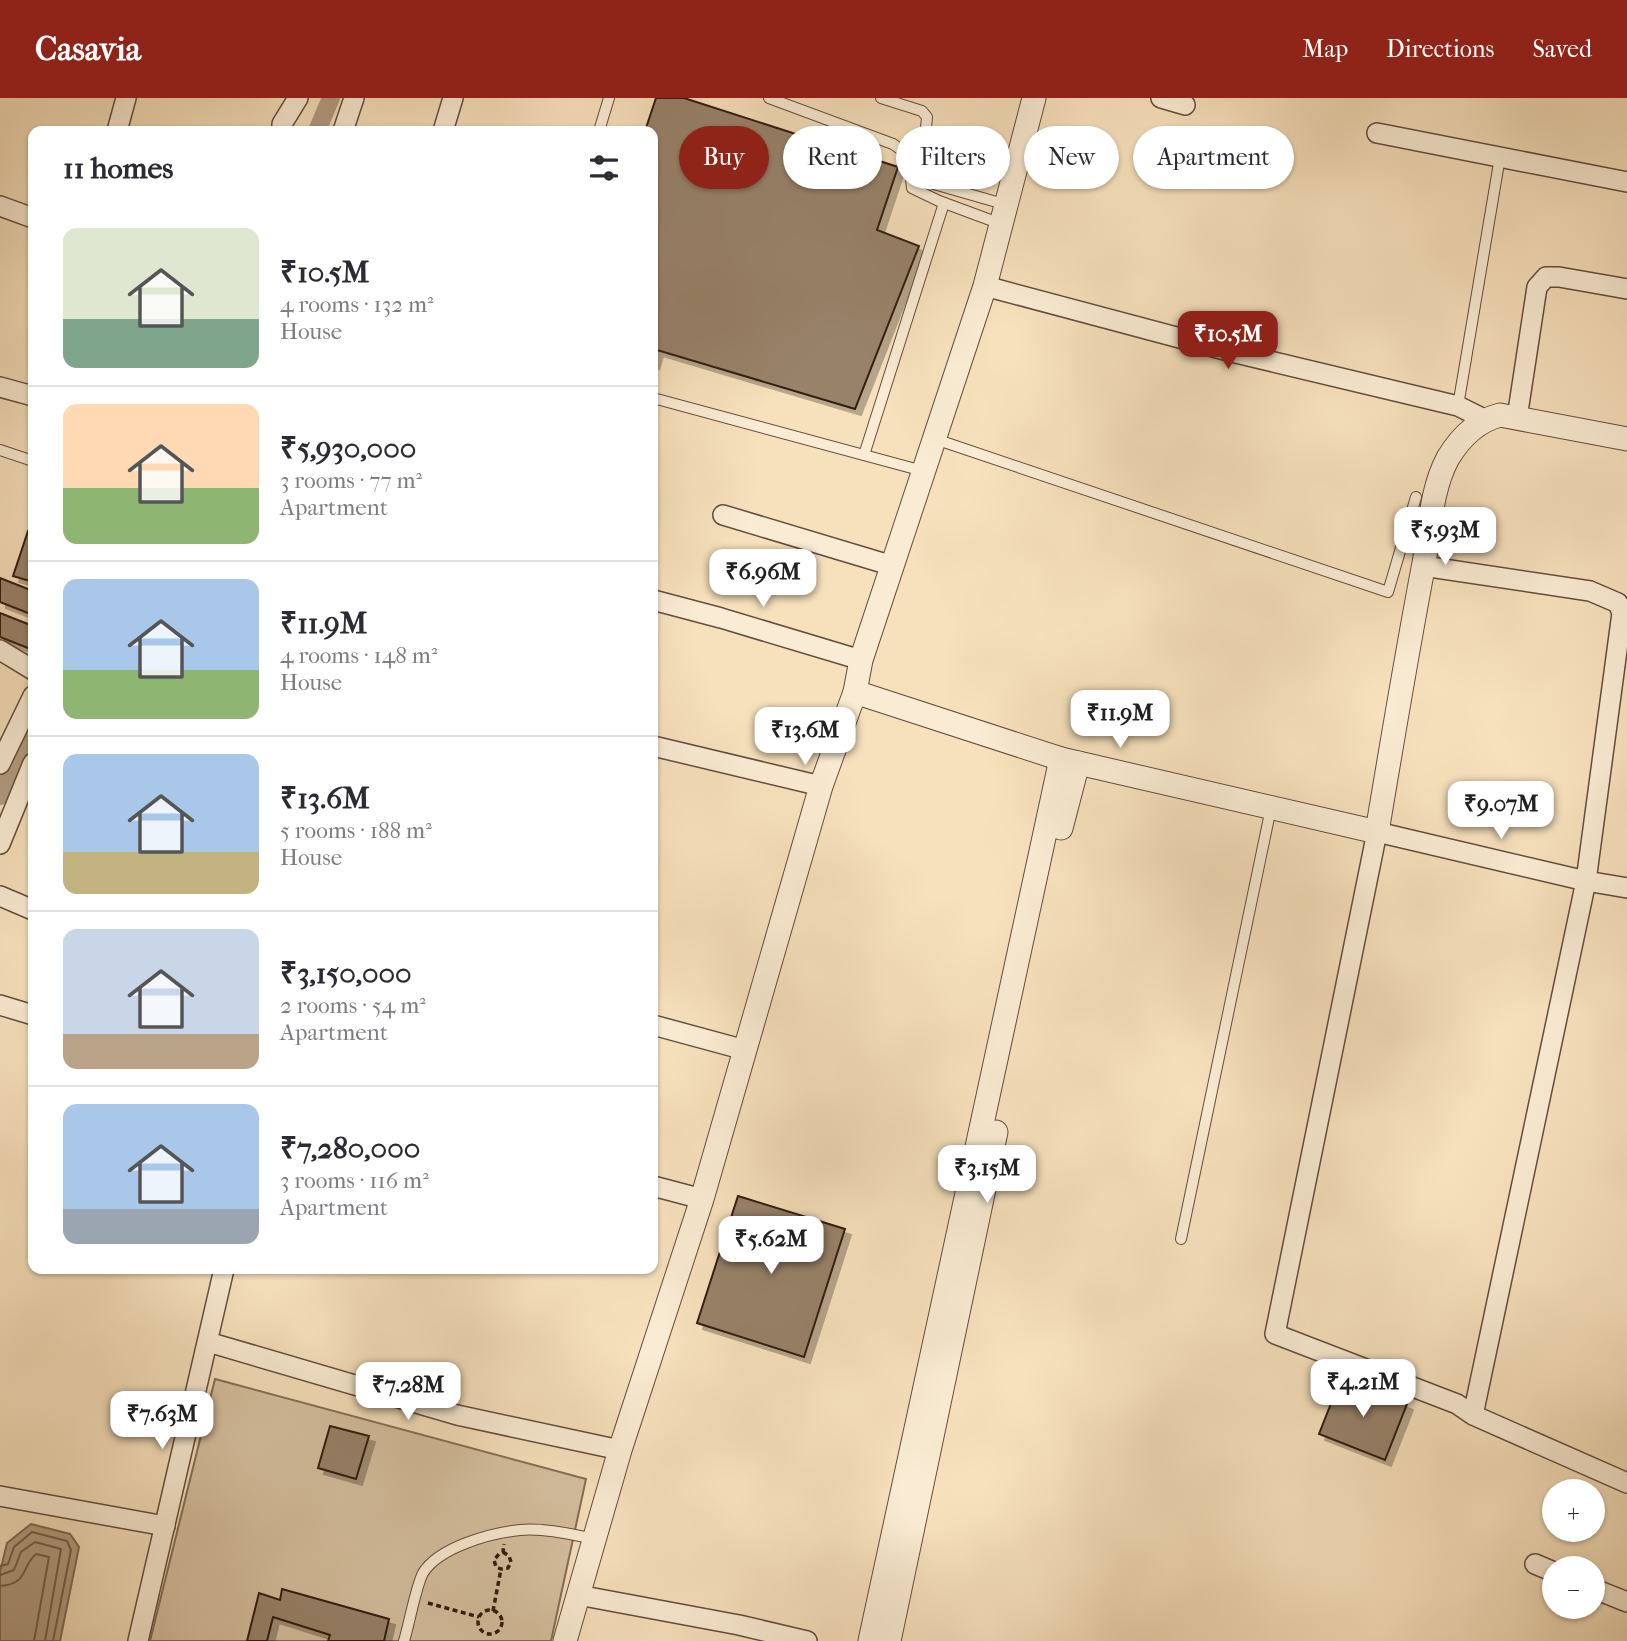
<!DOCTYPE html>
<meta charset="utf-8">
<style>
:root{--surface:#fff;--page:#f2f2f3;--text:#2b2b33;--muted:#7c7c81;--line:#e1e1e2;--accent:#8f2418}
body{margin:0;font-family:"IM FELL French Canon",serif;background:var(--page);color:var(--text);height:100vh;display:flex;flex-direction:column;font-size:26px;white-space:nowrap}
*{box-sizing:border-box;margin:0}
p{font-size:23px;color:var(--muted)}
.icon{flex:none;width:38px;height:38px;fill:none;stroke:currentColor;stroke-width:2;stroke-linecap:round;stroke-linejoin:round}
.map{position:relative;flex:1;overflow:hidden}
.sheet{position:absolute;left:28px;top:28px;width:630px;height:1148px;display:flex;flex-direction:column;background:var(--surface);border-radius:14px;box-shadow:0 2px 5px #0004}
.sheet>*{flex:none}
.hud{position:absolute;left:679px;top:28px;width:665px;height:63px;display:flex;gap:14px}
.controls{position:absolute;left:1542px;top:1381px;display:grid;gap:14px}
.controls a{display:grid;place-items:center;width:63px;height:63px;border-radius:50%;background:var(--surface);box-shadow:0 2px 5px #0004;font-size:35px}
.price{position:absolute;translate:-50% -60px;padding:0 16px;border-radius:14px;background:#fff;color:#222;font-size:23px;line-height:46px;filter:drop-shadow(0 2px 4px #0008)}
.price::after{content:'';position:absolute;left:50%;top:42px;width:21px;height:16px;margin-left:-10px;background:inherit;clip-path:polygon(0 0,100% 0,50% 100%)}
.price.selected{background:var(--accent);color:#fff}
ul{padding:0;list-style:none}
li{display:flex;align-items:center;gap:21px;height:175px;padding:0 35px}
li+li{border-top:2px solid var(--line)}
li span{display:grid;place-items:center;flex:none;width:196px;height:140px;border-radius:14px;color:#555}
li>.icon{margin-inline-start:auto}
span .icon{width:84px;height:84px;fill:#fffc;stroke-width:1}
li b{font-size:30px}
h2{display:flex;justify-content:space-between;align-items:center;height:84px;padding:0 35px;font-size:30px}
.chip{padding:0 24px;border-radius:32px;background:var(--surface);box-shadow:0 2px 5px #0004;font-size:24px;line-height:63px}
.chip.selected{background:var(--accent);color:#fff}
header{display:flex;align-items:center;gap:42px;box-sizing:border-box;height:98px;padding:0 35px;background:var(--accent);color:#fff}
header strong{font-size:33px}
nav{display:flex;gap:38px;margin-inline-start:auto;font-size:24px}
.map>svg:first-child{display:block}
.green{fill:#d6c0a0;stroke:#846e58;stroke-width:2}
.water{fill:#b49e83;stroke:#806a55;stroke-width:2}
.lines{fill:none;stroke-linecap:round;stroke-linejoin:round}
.shore{stroke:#735d4a;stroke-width:2}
.canal{stroke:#b49e83;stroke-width:18}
.building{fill:#98826a;stroke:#321c11;stroke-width:2;filter:url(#shadow)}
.service-casing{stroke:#634d3c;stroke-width:12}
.minor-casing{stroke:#634d3c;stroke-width:22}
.tertiary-casing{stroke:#634d3c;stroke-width:25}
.path{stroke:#321c11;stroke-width:3.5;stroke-dasharray:5 3.5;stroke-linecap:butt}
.service{stroke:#faecd4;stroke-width:10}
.minor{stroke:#faecd4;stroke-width:19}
.tertiary{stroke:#faecd4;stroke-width:23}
</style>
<header>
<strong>Casavia</strong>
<nav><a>Map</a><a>Directions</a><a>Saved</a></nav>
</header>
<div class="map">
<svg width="1627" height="1543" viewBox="0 0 1627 1543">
<defs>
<filter id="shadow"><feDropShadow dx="6" dy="6" stdDeviation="0" flood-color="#0004"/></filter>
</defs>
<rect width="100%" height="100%" fill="#f7e1bd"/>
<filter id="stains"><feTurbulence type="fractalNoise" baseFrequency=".00286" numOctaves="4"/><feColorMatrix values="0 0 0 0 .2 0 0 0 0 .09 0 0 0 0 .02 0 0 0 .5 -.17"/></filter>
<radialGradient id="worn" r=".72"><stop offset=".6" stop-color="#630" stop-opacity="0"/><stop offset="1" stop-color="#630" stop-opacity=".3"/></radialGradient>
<polygon class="green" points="215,1281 586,1381 551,1543 150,1543"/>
<polygon class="water" points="31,1426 70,1436 79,1449 60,1543 0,1543 0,1474 7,1445"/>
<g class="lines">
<g class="shore">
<polyline points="0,1468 8,1466 14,1449 32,1434 67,1443 71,1452 53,1543"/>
<polyline points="0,1477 14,1472 21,1454 35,1444 61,1451 45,1543"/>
<path d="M0,1488C29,1486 21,1468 36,1456L49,1459L34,1543"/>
</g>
<g class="canal">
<polyline points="317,33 331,0"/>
<polyline points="0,698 33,628"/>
</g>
</g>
<g class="building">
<polygon points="656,0 684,0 898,69 877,132 919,148 855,311 657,252 653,266 653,33 645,33"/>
<polygon points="28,433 33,435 33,484 13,478"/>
<polygon points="0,480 33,493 33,517 0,504"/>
<polygon points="0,515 33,528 33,552 0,539"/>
<polygon points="738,1098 845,1131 804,1259 697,1225"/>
<polygon points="1341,1280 1407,1306 1385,1362 1319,1336"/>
<polygon points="330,1328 369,1338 356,1381 318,1370"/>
<polygon points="282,1491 389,1521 384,1543 328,1543 330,1537 273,1519 267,1543 247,1543 259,1495 280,1502"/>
</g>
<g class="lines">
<defs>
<g id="service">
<path d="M769,0L893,46C918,63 908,64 912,90L939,103L1001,126"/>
<polyline points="881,0 922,13 927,19 922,72 923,78 927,84 1007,107"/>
<polyline points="599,33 609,0"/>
<polyline points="653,300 923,373"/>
<polyline points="1458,308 1500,59"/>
<polyline points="935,341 1388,494 1416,399"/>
<polyline points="0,352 33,363"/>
<polyline points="864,357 944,105"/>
<polyline points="1181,1141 1271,710"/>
<path d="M404,1543C409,1527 416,1488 423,1475C439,1449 491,1435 520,1432C545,1430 570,1436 595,1441"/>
</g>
<g id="minor">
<polyline points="1161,0 1185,7"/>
<polyline points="117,33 126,0"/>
<polyline points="282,33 282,26 298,0"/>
<polyline points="343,33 354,0"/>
<polyline points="443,33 453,0"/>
<polyline points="1377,35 1627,84"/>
<polyline points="0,108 33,120"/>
<polyline points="985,188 1236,255 1458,308 1484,321"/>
<polyline points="0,289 33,298"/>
<polyline points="1517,320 1537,189 1546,179 1559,179 1627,191"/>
<polyline points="723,417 893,468"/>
<polyline points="1423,468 1590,493 1618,505 1622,515 1586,783 1627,790"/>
<polyline points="653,502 721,520 861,562"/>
<polyline points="0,552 33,572"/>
<polyline points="653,648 821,688"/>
<polyline points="0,666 33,598"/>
<polyline points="0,746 33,665"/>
<polyline points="0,798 33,812"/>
<polyline points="0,907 33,917"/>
<polyline points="653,927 745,952"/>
<polyline points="653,1088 702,1101"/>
<polyline points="208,1244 457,1317 620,1352"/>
<polyline points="1473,1317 1586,783 1377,734 1275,1236 1457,1306 1473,1317 1627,1385"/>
<polyline points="0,1398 165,1428"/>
<polyline points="1535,1466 1554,1474"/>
<polyline points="1592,1490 1627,1504"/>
<polyline points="578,1497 739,1527 807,1543"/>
<polyline points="138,1543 224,1171"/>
</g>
<g id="tertiary">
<path d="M855,594L1061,661L1377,734C1392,644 1407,554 1424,465C1430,431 1431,391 1448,360C1460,340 1477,323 1500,317L1627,341"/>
<polyline points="1061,730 1078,665"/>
<polyline points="565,1543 620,1352 702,1101 821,688 855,594 861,562 985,188 1034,0"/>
<polyline points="870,1543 1061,661"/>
<polyline points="889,1543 996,1034"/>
</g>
</defs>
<use href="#service" class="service-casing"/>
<use href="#minor" class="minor-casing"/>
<use href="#tertiary" class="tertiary-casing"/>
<g class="path">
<polyline points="503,1454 509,1458 511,1464 508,1470 501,1471 496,1469 494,1462 499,1456 503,1454 504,1446"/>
<polyline points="428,1505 479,1519"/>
<circle cx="490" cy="1524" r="12"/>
<polyline points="493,1513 501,1471"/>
</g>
<use href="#service" class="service"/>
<use href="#minor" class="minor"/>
<use href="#tertiary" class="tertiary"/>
</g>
<rect width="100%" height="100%" filter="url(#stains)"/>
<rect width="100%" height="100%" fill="url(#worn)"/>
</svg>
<div class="controls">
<a>+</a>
<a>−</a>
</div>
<b class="price selected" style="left:1228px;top:273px">₹10.5M</b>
<b class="price" style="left:1445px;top:469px">₹5.93M</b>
<b class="price" style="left:763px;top:511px">₹6.96M</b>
<b class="price" style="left:1120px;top:652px">₹11.9M</b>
<b class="price" style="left:805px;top:669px">₹13.6M</b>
<b class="price" style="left:1501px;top:743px">₹9.07M</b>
<b class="price" style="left:987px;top:1107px">₹3.15M</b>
<b class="price" style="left:771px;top:1178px">₹5.62M</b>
<b class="price" style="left:1363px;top:1321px">₹4.21M</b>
<b class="price" style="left:408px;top:1324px">₹7.28M</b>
<b class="price" style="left:162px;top:1353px">₹7.63M</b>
<div class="hud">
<a class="chip selected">Buy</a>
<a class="chip">Rent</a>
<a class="chip">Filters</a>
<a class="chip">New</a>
<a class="chip">Apartment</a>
</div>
<section class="sheet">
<h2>11 homes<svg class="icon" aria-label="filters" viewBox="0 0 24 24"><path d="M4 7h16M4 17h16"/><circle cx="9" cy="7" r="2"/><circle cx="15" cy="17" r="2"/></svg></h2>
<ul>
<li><span style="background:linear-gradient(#dfe7d0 65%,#7fa58c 0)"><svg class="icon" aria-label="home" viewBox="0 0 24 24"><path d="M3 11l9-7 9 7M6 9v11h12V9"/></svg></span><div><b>₹10.5M</b><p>4 rooms · 132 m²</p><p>House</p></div></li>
<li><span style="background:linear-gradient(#ffd9b3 60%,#8fb573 0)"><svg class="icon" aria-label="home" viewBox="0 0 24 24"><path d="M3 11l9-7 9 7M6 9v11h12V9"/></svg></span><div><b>₹5,930,000</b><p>3 rooms · 77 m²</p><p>Apartment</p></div></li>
<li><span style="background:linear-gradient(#a9c7e8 65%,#8fb573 0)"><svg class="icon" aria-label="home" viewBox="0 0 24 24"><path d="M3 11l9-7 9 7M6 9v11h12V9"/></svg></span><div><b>₹11.9M</b><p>4 rooms · 148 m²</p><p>House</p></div></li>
<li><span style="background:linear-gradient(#a9c7e8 70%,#c2b280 0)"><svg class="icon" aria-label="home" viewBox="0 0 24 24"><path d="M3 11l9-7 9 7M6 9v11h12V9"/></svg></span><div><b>₹13.6M</b><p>5 rooms · 188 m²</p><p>House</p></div></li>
<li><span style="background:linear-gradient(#c9d6e8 75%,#b9a48a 0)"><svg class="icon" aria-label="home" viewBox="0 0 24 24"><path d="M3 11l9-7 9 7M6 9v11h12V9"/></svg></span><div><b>₹3,150,000</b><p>2 rooms · 54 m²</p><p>Apartment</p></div></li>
<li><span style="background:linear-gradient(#a9c7e8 75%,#9aa5b1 0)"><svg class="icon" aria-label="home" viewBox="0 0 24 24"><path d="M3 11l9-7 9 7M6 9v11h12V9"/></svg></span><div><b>₹7,280,000</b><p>3 rooms · 116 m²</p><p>Apartment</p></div></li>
</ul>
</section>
</div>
